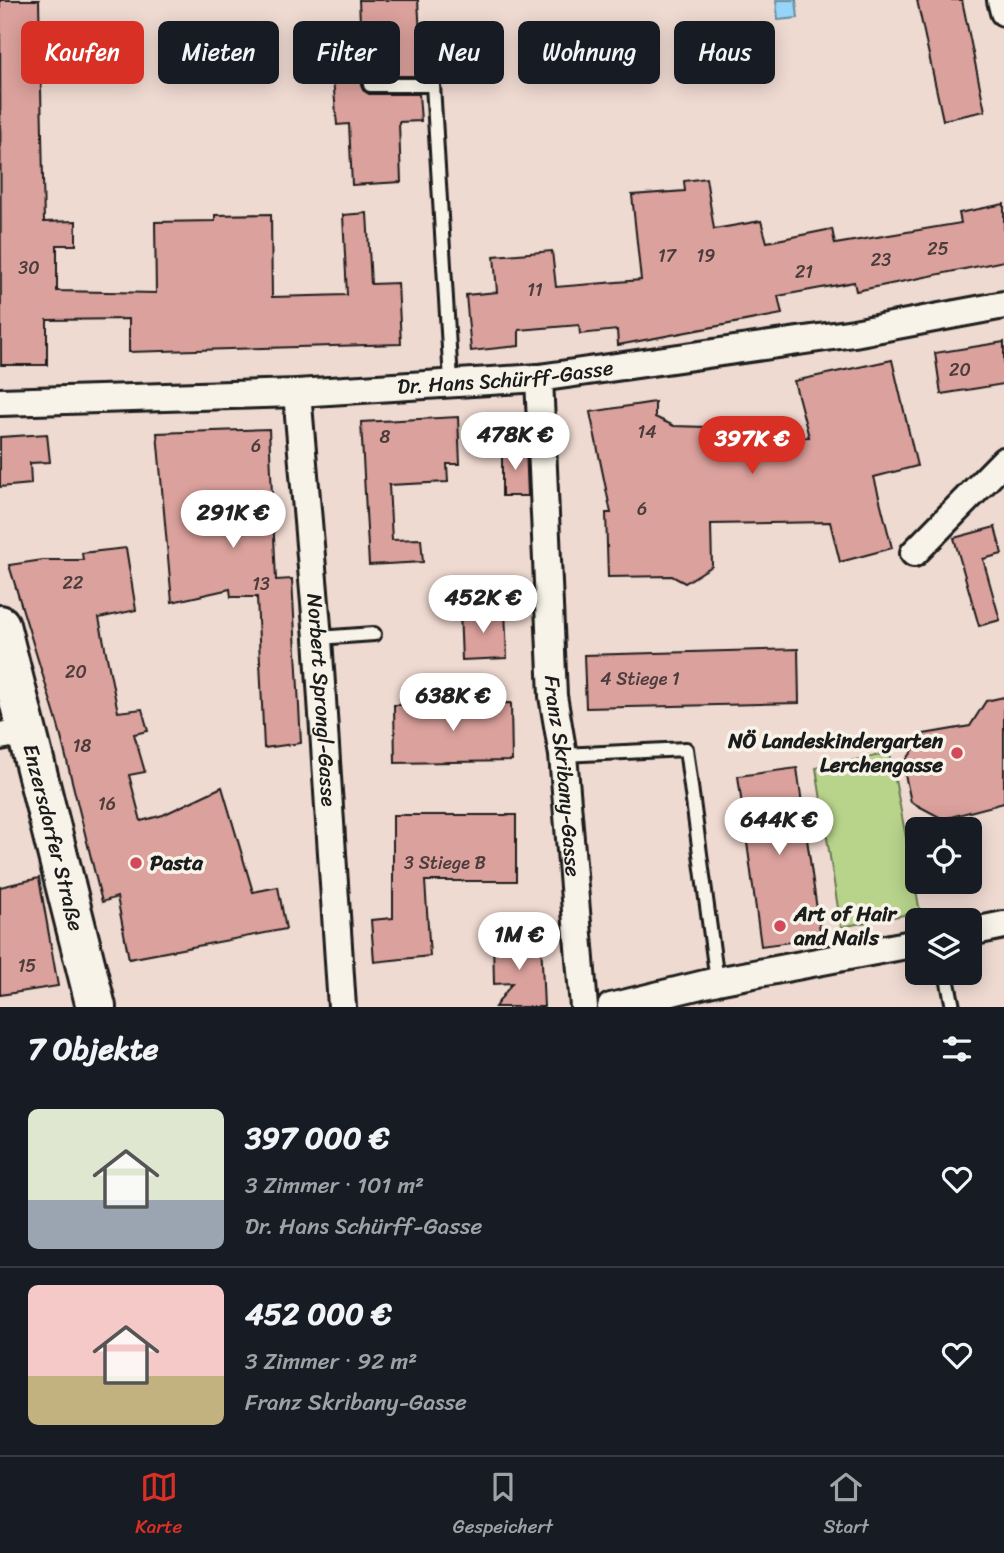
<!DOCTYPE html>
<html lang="de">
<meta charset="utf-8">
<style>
:root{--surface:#171b24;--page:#242831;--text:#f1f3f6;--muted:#9ea1a6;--line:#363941;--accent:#d93025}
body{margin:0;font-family:Sriracha,sans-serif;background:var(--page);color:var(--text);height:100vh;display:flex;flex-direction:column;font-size:26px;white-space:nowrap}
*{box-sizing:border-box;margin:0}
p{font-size:23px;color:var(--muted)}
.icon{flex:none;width:38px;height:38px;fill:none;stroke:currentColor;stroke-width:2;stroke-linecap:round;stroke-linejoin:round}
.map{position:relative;height:1007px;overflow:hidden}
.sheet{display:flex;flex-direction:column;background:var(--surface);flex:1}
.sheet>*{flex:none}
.hud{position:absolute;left:21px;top:21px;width:962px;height:63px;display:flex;gap:14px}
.fabs{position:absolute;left:905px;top:817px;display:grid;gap:14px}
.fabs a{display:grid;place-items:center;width:77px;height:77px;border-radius:10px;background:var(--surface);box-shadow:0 4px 18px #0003;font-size:35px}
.price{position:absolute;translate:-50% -60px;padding:0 16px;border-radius:24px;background:#fff;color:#222;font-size:23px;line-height:46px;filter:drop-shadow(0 2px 4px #0008)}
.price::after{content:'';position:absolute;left:50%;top:42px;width:21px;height:16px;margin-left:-10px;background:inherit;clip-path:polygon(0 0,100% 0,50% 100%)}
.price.active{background:var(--accent);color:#fff}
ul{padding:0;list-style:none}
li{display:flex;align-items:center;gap:21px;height:175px;padding:0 28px}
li+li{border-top:2px solid var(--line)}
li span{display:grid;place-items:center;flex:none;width:196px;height:140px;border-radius:10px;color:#555}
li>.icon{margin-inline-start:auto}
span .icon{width:84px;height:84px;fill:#fffc;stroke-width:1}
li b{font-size:30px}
h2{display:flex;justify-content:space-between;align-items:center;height:84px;padding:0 28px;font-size:30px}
.tag{padding:0 24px;border-radius:10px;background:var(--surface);box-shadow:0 4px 18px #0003;font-size:24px;line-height:63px}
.tag.active{background:var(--accent);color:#fff}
.tabs{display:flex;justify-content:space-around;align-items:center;height:98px;border-top:2px solid var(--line);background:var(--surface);font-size:19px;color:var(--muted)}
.tabs a{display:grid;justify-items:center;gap:4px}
.tabs .active{color:var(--accent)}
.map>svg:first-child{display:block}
.green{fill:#b8d48b;stroke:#6a7854;stroke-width:2}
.water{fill:#96d5f7;stroke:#658b9f;stroke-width:2}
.building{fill:#dba19c;stroke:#1c1c1c;stroke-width:2}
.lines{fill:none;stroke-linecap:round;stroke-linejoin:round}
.service-casing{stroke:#1c1c1c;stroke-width:18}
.minor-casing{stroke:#1c1c1c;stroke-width:32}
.primary-casing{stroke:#1c1c1c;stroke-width:44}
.service{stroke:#f7f3e8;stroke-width:12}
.minor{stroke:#f7f3e8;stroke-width:26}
.primary{stroke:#f7f3e8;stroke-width:38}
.poi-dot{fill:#d1495b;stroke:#f7f3e8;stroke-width:2.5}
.labels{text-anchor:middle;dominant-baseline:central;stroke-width:7;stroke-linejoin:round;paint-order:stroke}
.number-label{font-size:18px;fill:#4c3d3c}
.street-label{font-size:21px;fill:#1c1c1c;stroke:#f7f3e8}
.poi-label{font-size:21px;font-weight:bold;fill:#1c1c1c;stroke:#f7f3e8;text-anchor:start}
</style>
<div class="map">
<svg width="1004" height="1007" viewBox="0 0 1004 1007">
<rect width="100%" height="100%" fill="#efdad1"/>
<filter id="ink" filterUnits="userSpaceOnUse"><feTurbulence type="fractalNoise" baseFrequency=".0143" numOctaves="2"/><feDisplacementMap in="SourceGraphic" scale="14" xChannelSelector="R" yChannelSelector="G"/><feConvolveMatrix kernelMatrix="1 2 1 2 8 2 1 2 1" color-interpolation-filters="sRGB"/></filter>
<g filter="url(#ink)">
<polygon class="green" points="890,753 920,912 841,927 816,768"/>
<polygon class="water" points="776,0 796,0 798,18 778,20"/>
<g class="building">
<polygon points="0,0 39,0 44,222 76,221 76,245 57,245 57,291 156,293 155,222 215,221 215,215 271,214 272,297 347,295 343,215 367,213 371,284 398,283 401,344 129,352 129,319 47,320 47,365 1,365"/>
<polygon points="359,0 418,0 422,69 418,69 418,76 369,76 361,84 363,90 369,94 419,94 421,121 399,122 401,182 352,185 349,124 337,125 330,44 361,43"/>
<polygon points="917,0 962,0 985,111 943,120"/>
<polygon points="706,178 714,229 761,221 767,242 832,229 835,244 961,223 959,213 1004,204 1004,261 856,291 854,282 778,296 782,314 618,345 617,330 580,334 579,325 519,330 519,346 471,351 466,295 497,292 494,256 552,251 556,287 641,280 632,195 685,191 684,181"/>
<polygon points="1004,342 1004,384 941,394 935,353"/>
<polygon points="892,360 917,466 874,477 892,548 840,562 830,522 711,524 712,566 685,583 672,576 608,577 606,513 611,513 590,412 655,402 655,417 674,426 706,427 707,446 761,446 760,438 809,437 794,381"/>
<polygon points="458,417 460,464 447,464 448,482 389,485 392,540 421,539 423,562 369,565 361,422"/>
<polygon points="269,429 276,580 292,579 301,743 264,748 257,597 231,597 230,589 172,602 157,433"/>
<polygon points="47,434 50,462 30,463 31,484 0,487 0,437"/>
<polygon points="502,447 526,447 528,496 502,496"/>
<polygon points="995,527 1002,554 983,559 1000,620 979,626 954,538"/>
<polygon points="126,548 136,610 99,618 118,712 142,709 148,731 134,734 145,772 129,775 141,821 163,815 222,787 253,892 278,887 286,929 129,959 117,897 102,902 58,725 9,565 43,560 83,560 82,553"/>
<polygon points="505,610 507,658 462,660 460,611"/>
<polygon points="798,649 799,703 586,708 584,655"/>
<polygon points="1004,697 1004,803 943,819 911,802 903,765 924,734 970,726 986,701"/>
<polygon points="511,703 512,761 395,763 394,705"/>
<polygon points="797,768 821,938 761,946 738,776"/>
<polygon points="393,815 516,815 516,881 425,881 430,956 374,962 371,920 393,918"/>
<polygon points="39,878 58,986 0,995 0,887"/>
<polygon points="493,940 541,940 544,1007 495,1007 512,983 494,984"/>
</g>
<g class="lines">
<defs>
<g id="service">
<polyline points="370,85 433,85 451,381"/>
<polyline points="318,638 374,634"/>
<polyline points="563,755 686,749 717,981"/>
<polyline points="946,973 953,1007"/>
</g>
<g id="minor">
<polyline points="1001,0 1004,12"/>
<path id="s1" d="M539,378L553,696L563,755L584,1007"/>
<path id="s2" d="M297,393L318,638L342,1007"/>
<path id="s3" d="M0,402L297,393L539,378L854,333L1004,305"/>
<polyline points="914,553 1004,461"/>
<polyline points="0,736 27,731"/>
<polyline points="970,932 1004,925"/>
<polyline points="611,1007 717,981 917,943"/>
</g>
<g id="primary">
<path id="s4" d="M0,625L96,1007"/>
</g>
</defs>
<use href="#service" class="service-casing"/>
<use href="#minor" class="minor-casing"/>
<use href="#primary" class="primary-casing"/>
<use href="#service" class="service"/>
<use href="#minor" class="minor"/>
<use href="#primary" class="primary"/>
</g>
</g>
<g class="poi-dot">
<circle cx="957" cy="753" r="7"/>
<circle cx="136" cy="863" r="7"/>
<circle cx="780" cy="926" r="7"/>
</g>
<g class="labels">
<g class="number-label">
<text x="938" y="249">25</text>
<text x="667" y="256">17</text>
<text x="706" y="256">19</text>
<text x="881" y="260">23</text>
<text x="29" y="268">30</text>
<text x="804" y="272">21</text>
<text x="535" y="290">11</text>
<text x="960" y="370">20</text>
<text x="647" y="432">14</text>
<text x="385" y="437">8</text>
<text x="256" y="446">6</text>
<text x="642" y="509">6</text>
<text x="73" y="583">22</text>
<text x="261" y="584">13</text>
<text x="76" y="672">20</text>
<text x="640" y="679">4 Stiege 1</text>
<text x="82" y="746">18</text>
<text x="107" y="804">16</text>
<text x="445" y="863">3 Stiege B</text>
<text x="27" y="966">15</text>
</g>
<g class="street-label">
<text stroke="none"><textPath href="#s3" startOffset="506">Dr. Hans Schürff-Gasse</textPath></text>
<text stroke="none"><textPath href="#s2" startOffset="308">Norbert Sprongl-Gasse</textPath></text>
<text stroke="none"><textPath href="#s1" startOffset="399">Franz Skribany-Gasse</textPath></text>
<text stroke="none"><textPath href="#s4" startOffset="219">Enzersdorfer Straße</textPath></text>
</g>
<g class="poi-label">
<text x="943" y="741" text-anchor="end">NÖ Landeskindergarten<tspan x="943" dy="24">Lerchengasse</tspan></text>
<text x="150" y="863">Pasta</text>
<text x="794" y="914">Art of Hair<tspan x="794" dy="24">and Nails</tspan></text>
</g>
</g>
</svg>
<div class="fabs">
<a><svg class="icon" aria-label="locate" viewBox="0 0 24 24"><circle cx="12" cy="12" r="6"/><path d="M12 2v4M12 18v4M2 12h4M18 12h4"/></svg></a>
<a><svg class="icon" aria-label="layers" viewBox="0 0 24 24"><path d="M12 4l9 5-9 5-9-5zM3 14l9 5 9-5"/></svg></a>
</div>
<b class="price" style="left:515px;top:472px">478K €</b>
<b class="price active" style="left:752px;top:476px">397K €</b>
<b class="price" style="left:233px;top:550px">291K €</b>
<b class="price" style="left:483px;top:635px">452K €</b>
<b class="price" style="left:453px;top:733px">638K €</b>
<b class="price" style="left:779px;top:857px">644K €</b>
<b class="price" style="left:519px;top:972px">1M €</b>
<div class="hud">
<a class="tag active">Kaufen</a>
<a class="tag">Mieten</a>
<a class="tag">Filter</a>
<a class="tag">Neu</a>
<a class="tag">Wohnung</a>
<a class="tag">Haus</a>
</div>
</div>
<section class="sheet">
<h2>7 Objekte<svg class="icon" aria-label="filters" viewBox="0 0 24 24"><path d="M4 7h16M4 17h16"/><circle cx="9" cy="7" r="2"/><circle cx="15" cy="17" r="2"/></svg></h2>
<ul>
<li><span style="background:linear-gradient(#dfe7d0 65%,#9aa5b1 0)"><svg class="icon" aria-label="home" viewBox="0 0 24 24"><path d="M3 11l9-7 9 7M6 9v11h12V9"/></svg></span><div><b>397 000 €</b><p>3 Zimmer · 101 m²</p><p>Dr. Hans Schürff-Gasse</p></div><svg class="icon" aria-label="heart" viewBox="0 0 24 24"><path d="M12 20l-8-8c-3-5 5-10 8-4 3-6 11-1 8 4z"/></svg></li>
<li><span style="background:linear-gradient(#f6c9c9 65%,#c2b280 0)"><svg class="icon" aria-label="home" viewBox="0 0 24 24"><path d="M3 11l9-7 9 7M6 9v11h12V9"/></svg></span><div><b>452 000 €</b><p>3 Zimmer · 92 m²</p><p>Franz Skribany-Gasse</p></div><svg class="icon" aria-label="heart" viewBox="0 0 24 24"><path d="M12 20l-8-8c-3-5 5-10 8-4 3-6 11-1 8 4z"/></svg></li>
</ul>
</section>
<nav class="tabs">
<a class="active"><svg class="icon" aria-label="map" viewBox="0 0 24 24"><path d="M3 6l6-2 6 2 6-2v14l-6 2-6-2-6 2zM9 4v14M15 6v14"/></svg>Karte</a>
<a><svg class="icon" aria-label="saved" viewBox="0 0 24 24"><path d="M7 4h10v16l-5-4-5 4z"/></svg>Gespeichert</a>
<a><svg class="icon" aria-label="home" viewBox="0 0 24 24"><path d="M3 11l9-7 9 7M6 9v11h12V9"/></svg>Start</a>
</nav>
